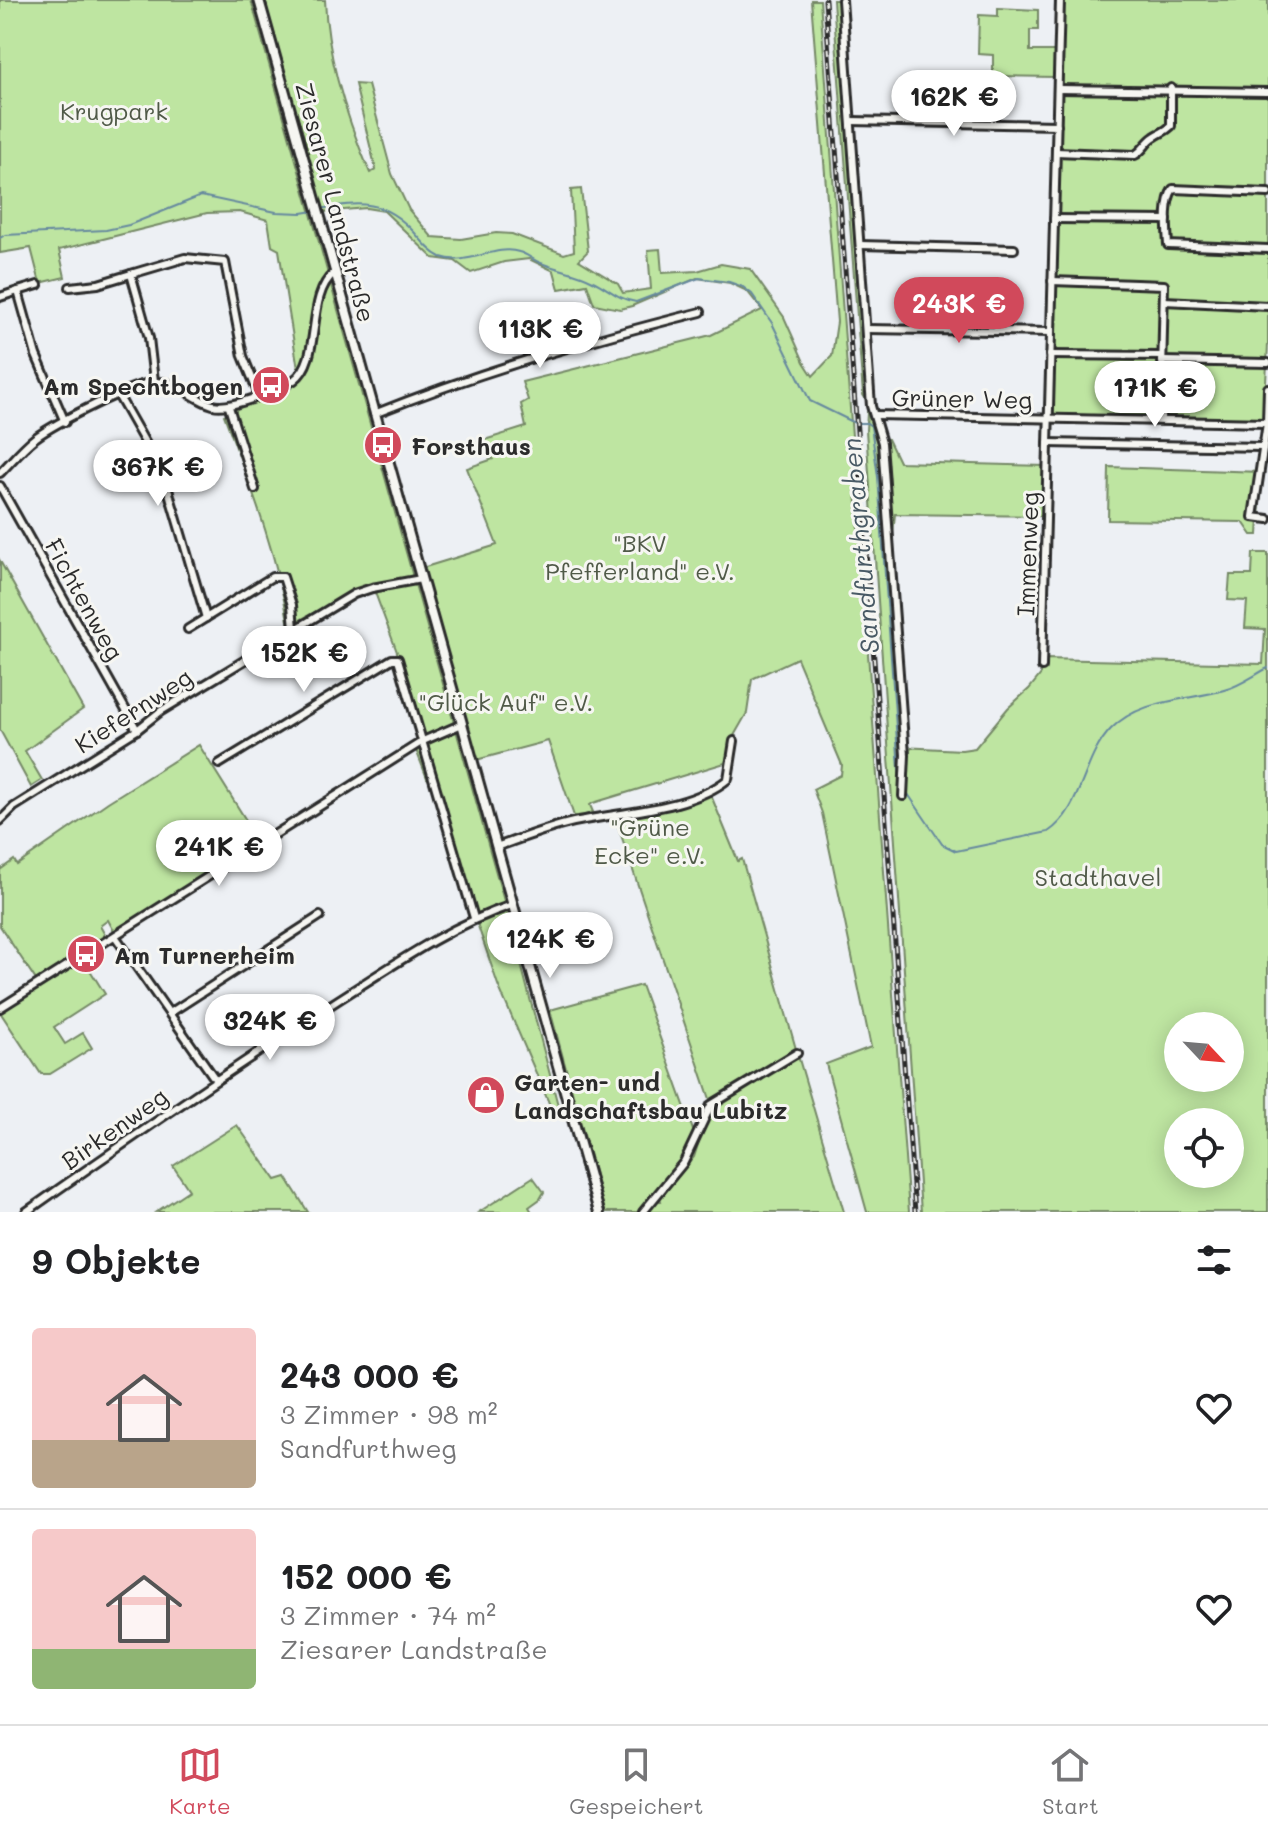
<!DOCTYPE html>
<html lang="de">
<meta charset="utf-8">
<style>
:root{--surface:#fff;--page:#f2f2f2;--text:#202124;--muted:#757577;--line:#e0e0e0;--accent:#d1495b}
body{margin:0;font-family:Mali,sans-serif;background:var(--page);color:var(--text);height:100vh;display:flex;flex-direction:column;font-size:30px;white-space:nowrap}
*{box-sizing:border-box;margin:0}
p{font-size:26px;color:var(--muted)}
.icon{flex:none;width:44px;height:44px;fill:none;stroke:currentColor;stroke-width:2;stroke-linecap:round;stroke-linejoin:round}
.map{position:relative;height:1212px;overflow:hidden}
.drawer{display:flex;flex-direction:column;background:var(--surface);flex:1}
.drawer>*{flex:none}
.needle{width:52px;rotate:116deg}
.fabs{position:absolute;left:1164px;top:1012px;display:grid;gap:16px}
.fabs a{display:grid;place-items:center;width:80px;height:80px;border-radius:50%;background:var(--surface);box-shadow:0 4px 20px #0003;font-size:40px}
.price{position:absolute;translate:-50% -68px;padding:0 18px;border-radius:28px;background:#fff;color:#222;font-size:26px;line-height:52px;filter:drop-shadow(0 2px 4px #0008)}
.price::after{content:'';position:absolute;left:50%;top:48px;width:24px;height:18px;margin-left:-12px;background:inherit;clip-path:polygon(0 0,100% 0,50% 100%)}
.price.selected{background:var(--accent);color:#fff}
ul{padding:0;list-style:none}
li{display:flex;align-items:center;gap:24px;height:200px;padding:0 32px}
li+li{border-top:2px solid var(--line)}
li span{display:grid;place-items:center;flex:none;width:224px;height:160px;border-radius:8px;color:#555}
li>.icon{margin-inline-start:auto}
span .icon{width:96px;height:96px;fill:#fffc;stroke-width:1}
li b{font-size:34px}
h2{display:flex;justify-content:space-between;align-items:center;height:96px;padding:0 32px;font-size:34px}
.tab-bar{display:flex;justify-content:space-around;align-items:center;height:112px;border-top:2px solid var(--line);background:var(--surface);font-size:22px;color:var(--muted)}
.tab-bar a{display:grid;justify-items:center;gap:4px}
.tab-bar .selected{color:var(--accent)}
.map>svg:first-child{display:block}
.green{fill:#bee5a1;stroke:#748866;stroke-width:2;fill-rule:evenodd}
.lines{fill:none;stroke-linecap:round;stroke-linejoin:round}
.stream{stroke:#66899f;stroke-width:2}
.street-casing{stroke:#2b2b2b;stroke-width:12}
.secondary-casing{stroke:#2b2b2b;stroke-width:14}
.street{stroke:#f6f6f2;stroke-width:6}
.secondary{stroke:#f6f6f2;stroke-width:8}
.rail-casing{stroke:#2b2b2b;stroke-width:5}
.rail{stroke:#f6f6f2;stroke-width:2;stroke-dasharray:6;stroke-linecap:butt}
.labels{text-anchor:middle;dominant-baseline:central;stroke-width:6;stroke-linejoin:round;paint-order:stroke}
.park-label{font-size:24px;fill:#505a48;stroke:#f6f6f2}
.street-label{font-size:24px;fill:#2b2b2b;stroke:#f6f6f2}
.poi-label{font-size:24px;font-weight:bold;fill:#2b2b2b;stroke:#f6f6f2;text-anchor:start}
.water-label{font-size:26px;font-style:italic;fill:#495a65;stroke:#f6f6f2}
</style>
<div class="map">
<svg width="1268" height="1212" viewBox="0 0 1268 1212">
<rect width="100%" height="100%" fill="#edf0f4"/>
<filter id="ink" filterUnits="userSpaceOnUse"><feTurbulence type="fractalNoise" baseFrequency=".0125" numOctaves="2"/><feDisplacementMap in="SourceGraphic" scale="16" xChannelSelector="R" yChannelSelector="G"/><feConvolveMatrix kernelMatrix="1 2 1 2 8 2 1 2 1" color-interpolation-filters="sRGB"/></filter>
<g filter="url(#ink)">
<g class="green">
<path d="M0,0H251L511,926L560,1113L555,1117L498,985L477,923L434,776L427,778L416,750L425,745L400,660L374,590L372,586L356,590L289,626C277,553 250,485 224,415L290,385L298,369L279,250L272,246L268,220L240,212L207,213L59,250L65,277L40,283L31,248L0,253Z"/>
<path d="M264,0H325C327,59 347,119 370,173L376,170L355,84L368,85L392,174L409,210L432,237L461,239L496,233L512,234L564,254L574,251L571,190L581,189L588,251L579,260L618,284L623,293L651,289L648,250L660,249L662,273L697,271L721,264L750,269L784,317L804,362L813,376L832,356L837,322L811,0H820L909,1212H867L826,1064L871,1047L822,813L813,789L841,775L842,765L797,658L752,679L747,713L731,741L725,763L593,803L590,805L593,812L575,819L548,741L476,760L422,568L497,545L467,468L493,459L491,452L482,454L478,442L526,427L521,404L528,400L522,382L711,335L762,310L747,291L730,283L697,278L632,306L620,309L594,304L587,284L559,289L554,271L529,259L504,262L471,273L455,261L433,258L384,211L366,208L323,212Z"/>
<polygon points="833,0 839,0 867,401 863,395"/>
<polygon points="1063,0 1268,0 1268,344 1264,420 1052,414"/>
<polygon points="998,8 1038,10 1038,30 1030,30 1030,51 1057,51 1056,77 993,76 993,55 978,54 979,15 998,16"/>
<path d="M867,413L873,418L879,440L902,747L962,750L975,748L1008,708L1029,689L1041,674L1042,660L1044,659L1263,664L1265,629L1245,628L1247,601L1228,600L1230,575H1252L1253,553H1268V1212H921L866,430ZM1178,1026H1230V1078H1178ZM1178,1122H1230V1174H1178Z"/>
<polygon points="883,439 888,439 899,462 1046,466 1044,516 895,514 892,544"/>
<polygon points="1109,467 1262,472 1258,535 1252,535 1243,522 1108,520"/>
<polygon points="0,561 83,709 25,751 42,780 31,787 0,730"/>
<polygon points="199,745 259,841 114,931 108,920 100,926 105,935 36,980 0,926 0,870 14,860 17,865 108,802"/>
<polygon points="710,793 738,861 742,859 796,1049 711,1102 616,820 677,806"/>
<polygon points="83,959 105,994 54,1027 65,1044 83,1033 92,1048 50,1074 41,1074 0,1012"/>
<polygon points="641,985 694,1133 683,1161 639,1212 605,1212 550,1010"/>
<polygon points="793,1057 799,1059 844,1212 645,1212 656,1201 661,1201 660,1197 694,1157 709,1110"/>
<polygon points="237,1125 276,1180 286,1177 308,1212 156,1212 189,1190 173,1166"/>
<polygon points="533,1177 544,1192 540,1199 529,1207 532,1212 479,1212"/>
</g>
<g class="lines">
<g class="stream">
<path d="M320,209C362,201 384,200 414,232C422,241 430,252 441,257C468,267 494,244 519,252C527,254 533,260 541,263C558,270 576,272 593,281C608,288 619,300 636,302L699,278L729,282L743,287L752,294L772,323L810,401L855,423H867L871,426L878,477L900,783"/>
<polyline points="0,238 5,235 106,230 129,225 201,196 276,212 302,213 314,211"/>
<path d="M906,791L942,844L956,851L1048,832C1083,809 1082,759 1111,729C1140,699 1186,701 1224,690C1240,686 1254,675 1268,668"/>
</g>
<defs>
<g id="street">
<polyline points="842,0 871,406 882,443 905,755 903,796"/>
<polyline points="1058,89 1268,92"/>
<polyline points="851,121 1057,125"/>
<path d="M1056,152L1135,155C1143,151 1146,142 1154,137C1161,132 1165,132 1171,126V88"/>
<path d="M1268,193L1173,189C1164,202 1167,229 1168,245L1268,249"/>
<polyline points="1054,219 1167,220"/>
<polyline points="860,245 1014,249"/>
<polyline points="1052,281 1164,285 1161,419"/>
<polyline points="70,287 98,284 131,274"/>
<polyline points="18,291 38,285"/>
<polyline points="0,297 18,291 36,355 65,422"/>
<polyline points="1164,301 1268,306"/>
<polyline points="867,329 1051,332"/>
<polyline points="1050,355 1162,356"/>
<polyline points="1162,361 1268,363"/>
<polyline points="154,381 149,338 131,274 185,258 225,262 243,356 259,395"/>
<polyline points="1268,388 1267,423 1253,517 1268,519"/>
<polyline points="118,395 164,476 206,618"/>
<polyline points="229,407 255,489"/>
<path d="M374,414C481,371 589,340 701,312"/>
<polyline points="875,415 1267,423"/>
<polyline points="1048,443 1262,447"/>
<path d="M0,473C11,462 22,448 35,438C54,424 136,381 157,382C180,382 192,399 213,405C230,410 279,390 294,380C323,359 305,297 334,273"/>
<polyline points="0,486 137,730"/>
<polyline points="188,629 272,577 283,577 292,605 294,628"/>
<polyline points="1042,667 1060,0"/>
<polyline points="219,764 392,659 398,659 474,918"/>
<polyline points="0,821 14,807 137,730 161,711 354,594 372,588 421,579"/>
<path d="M496,847C523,838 551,826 579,821C623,812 692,809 728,779L734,741"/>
<polyline points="115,936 215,1079"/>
<polyline points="0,1008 423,741 462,724"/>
<polyline points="170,1013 320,916"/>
<path d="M26,1212C127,1141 228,1071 332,1004C389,968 448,926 512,905"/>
<polyline points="643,1212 684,1162 711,1105 797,1053"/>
</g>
<polyline id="secondary" points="259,0 599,1212"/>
</defs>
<use href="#street" class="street-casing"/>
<use href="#secondary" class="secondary-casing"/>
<use href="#street" class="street"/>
<use href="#secondary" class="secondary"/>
<defs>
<polyline id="rail" points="825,0 915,1212"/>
</defs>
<use href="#rail" class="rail-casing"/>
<use href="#rail" class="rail"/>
</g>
</g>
<defs>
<symbol id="bus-disc" viewBox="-11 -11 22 22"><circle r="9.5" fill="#d1495b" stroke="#f6f6f2"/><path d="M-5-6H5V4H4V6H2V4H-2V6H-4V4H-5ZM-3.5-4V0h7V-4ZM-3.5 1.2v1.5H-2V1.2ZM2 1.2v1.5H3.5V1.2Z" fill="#fff"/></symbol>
<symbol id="shop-disc" viewBox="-11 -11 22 22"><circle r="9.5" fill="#d1495b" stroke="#f6f6f2"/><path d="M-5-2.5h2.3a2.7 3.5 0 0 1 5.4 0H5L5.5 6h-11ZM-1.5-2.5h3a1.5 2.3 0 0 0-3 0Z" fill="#fff"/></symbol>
</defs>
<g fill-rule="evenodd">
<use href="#bus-disc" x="249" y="363" width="44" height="44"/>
<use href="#bus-disc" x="361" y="423" width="44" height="44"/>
<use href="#bus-disc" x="64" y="932" width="44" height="44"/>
<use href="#shop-disc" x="464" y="1073" width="44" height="44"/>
</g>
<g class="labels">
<g class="park-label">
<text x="114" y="110">Krugpark</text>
<text x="640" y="542">"BKV<tspan x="640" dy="28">Pfefferland" e.V.</tspan></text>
<text x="506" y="701">"Glück Auf" e.V.</text>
<text x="650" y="826">"Grüne<tspan x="650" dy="28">Ecke" e.V.</tspan></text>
<text x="1098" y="876">Stadthavel</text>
</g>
<g class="street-label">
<text transform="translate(336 202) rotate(75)">Ziesarer Landstraße</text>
<text transform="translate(962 398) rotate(1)">Grüner Weg</text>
<text transform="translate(1027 554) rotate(-88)">Immenweg</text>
<text transform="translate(85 599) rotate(61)">Fichtenweg</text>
<text transform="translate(133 710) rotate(-33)">Kiefernweg</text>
<text transform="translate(114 1128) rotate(-35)">Birkenweg</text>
</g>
<g class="poi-label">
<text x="243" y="385" text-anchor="end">Am Spechtbogen</text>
<text x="411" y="445">Forsthaus</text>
<text x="114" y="954">Am Turnerheim</text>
<text x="514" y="1081">Garten- und<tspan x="514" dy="28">Landschaftsbau Lubitz</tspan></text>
</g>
<g class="water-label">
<text transform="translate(860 546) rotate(-95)">Sandfurthgraben</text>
</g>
</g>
</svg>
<div class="fabs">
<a><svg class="needle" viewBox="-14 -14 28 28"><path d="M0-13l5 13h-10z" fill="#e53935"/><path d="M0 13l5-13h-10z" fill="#757577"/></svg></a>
<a><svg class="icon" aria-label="locate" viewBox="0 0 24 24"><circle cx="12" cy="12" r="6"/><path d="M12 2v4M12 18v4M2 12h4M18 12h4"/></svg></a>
</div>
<b class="price" style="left:954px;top:138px">162K €</b>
<b class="price selected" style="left:959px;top:345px">243K €</b>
<b class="price" style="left:540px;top:370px">113K €</b>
<b class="price" style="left:1155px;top:429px">171K €</b>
<b class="price" style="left:158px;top:508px">367K €</b>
<b class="price" style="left:304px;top:694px">152K €</b>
<b class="price" style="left:219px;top:888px">241K €</b>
<b class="price" style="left:550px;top:980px">124K €</b>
<b class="price" style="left:270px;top:1062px">324K €</b>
</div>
<section class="drawer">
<h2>9 Objekte<svg class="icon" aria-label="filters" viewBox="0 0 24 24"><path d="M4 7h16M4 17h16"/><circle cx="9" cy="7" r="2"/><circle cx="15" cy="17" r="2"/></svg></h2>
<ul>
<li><span style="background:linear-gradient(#f6c9c9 70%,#b9a48a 0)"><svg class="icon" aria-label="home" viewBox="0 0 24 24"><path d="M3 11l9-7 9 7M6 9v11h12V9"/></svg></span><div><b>243 000 €</b><p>3 Zimmer · 98 m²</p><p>Sandfurthweg</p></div><svg class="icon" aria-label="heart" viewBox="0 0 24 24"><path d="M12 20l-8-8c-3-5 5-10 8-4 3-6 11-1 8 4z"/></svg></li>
<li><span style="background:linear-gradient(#f6c9c9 75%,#8fb573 0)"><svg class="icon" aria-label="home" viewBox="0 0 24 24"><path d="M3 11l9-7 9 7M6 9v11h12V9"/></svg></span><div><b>152 000 €</b><p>3 Zimmer · 74 m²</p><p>Ziesarer Landstraße</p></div><svg class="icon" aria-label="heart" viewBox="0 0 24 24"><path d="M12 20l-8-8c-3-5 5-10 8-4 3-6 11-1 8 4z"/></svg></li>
</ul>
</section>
<nav class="tab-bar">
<a class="selected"><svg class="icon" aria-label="map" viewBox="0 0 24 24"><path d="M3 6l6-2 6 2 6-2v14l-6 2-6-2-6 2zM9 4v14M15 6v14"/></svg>Karte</a>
<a><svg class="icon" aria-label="saved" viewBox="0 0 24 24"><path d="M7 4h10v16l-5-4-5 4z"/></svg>Gespeichert</a>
<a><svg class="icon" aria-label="home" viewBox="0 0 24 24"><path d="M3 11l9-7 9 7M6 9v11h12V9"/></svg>Start</a>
</nav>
